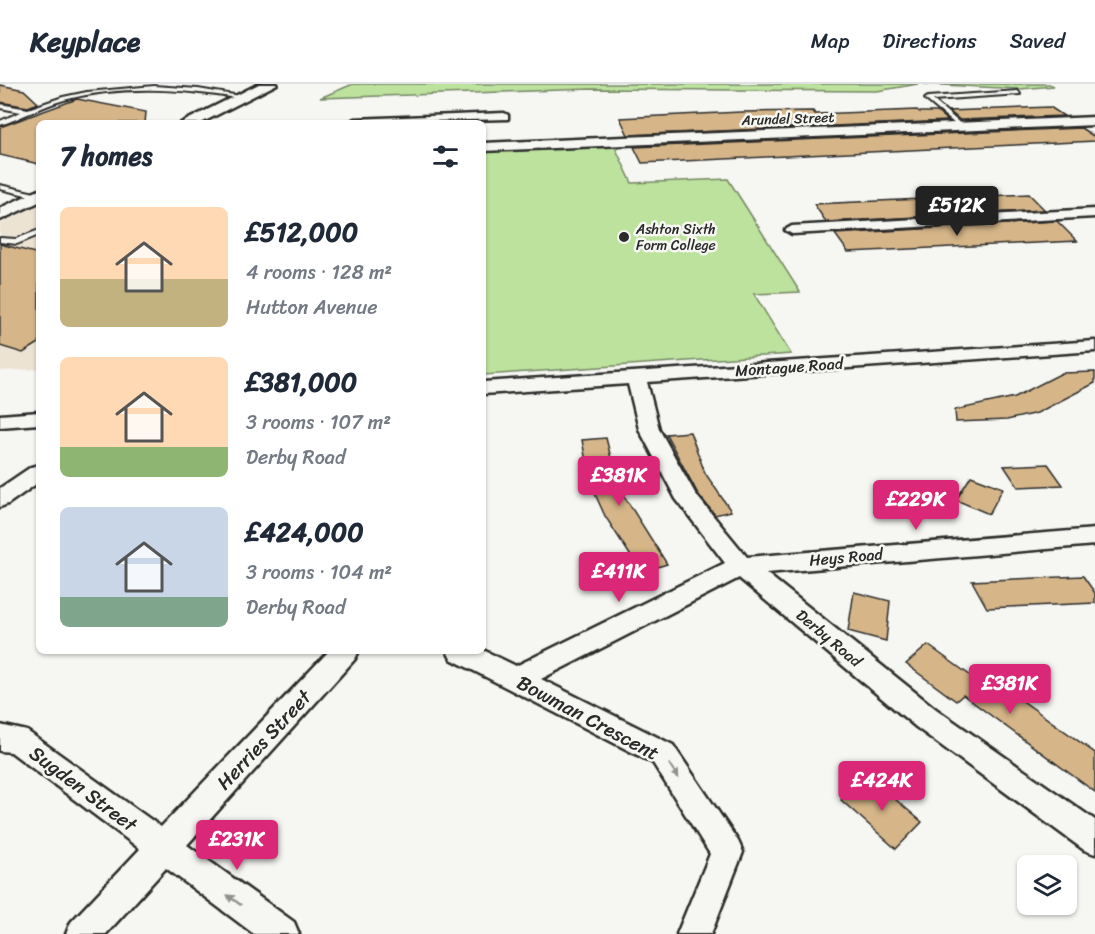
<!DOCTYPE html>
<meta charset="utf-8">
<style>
:root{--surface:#fff;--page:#f2f2f3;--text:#1f2937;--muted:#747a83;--line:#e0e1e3;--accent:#db2777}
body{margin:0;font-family:Sriracha,sans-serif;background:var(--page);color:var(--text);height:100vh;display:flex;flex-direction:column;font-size:22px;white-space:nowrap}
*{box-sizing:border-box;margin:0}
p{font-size:20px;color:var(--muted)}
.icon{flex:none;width:33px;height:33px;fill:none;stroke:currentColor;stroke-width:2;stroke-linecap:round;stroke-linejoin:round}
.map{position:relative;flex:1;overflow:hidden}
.sheet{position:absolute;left:36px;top:36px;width:450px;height:534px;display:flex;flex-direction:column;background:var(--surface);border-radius:9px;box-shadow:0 2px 4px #0004}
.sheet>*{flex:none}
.controls{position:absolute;left:1017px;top:771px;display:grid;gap:12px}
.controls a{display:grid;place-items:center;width:60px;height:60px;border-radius:9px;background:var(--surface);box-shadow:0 2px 4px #0004;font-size:30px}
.price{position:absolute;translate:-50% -51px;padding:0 14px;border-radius:6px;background:var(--accent);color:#fff;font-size:20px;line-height:39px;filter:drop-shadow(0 2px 3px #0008)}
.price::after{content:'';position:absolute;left:50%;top:36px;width:18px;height:14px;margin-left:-9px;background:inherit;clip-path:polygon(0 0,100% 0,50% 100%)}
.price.selected{background:#222;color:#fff}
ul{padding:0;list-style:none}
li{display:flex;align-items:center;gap:18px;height:150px;padding:0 24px}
li span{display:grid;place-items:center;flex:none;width:168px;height:120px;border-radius:9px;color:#555}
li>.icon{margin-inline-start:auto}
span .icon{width:72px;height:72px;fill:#fffc;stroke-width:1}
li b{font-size:26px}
h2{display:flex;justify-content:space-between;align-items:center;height:72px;padding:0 24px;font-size:26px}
header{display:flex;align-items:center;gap:36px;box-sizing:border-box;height:84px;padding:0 30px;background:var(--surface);border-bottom:2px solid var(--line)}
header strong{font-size:28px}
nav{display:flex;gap:33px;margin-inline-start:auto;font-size:21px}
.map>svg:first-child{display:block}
.built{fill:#ece3d2}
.green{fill:#bce29d;stroke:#748664;stroke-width:1.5}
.building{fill:#d6b689;stroke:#2b2b2b;stroke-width:1.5}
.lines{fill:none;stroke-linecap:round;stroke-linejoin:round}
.service-casing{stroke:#2b2b2b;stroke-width:4}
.minor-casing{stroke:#2b2b2b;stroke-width:5}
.tertiary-casing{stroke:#2b2b2b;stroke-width:5}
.service{fill:#f6f6f2;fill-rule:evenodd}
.minor{fill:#f6f6f2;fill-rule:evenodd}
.tertiary{fill:#f6f6f2;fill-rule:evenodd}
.oneway{fill:#90908e}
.poi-dot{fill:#2b2b2b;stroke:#f6f6f2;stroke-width:2}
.labels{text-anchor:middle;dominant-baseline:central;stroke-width:5;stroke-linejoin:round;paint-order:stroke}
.far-street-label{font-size:14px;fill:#2b2b2b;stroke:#f6f6f2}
.far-poi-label{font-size:14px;fill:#2b2b2b;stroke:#f6f6f2;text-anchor:start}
.street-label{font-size:16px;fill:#2b2b2b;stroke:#f6f6f2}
.near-street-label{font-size:20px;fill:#2b2b2b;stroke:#f6f6f2}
</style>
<header>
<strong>Keyplace</strong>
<nav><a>Map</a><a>Directions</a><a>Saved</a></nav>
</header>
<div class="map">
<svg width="1095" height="850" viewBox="0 0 1095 850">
<rect width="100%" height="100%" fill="#f6f6f2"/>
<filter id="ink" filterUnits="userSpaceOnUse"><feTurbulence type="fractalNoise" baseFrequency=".0167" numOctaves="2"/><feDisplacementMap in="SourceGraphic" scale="12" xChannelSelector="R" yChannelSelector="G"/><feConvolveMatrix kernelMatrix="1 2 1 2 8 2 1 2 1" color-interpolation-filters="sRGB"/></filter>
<g filter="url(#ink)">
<polygon class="built" points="39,120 39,285 0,287 0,140"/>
<g class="green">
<polygon points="353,0 918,0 877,7 591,5 320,14"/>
<polygon points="924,0 1049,0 1054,2 1020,5"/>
<polygon points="614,61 632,99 728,95 800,208 754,210 791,270 483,291 483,67"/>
</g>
<g class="building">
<polygon points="0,1 24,6 38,19 28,23 0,18"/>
<polygon points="77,15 146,28 145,39 39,39 39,80 0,71 0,43"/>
<polygon points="1050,23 1064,32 960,36 949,27"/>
<polygon points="917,26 920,28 937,28 948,37 628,51 620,34 741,28 813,27 815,30"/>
<polygon points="1081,44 1095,53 1095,57 642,79 634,63"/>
<polygon points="1029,110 1045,126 826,138 814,120"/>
<polygon points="1057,137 1077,157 848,168 835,150"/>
<polygon points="0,160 39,170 39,259 23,269 0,262"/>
<polygon points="1095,288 1095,299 1037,329 1007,336 956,338 955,326 1015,313 1062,289"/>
<polygon points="690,348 705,389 731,427 715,431 698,410 666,350"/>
<polygon points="606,354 617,398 624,412 667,480 641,488 605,432 590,399 582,356"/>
<polygon points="1048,380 1063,401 1018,403 1004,382"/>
<polygon points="971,392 1003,404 989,430 956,416"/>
<polygon points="1083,492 1095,509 1095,519 987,524 972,497"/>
<polygon points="854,508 890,517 886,557 848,547"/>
<polygon points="928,561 999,612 1006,605 1095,669 1095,708 963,611 956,617 906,580"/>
<polygon points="867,691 922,738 896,765 841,716"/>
</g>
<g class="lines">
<defs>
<g id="service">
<path d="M154,2L198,5L246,13L243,15C184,5 123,0 64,16C42,22 22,34 0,41V37L21,28L0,24V20L28,25L63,13L87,8Z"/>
<polygon points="1018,7 1020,10 933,16 963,42 964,43 961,45 925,15 928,13"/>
<polygon points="0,101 39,110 39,114 0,105"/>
<polygon points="39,146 39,151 17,160 0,158 0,154 16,155"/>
</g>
<g id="minor">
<polygon points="504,29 508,31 508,35 348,39 354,35"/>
<polygon points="1095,33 1095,41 483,67 483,59"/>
<polygon points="1095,125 1095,133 792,150 785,146 792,142"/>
<polygon points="1095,257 1095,267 647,298 659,345 696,411 747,473 1095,445 1095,461 766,489 936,625 1095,736 1095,770 1084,766 916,643 739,494 541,595 673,661 738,757 743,768 711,850 677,850 710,770 653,679 451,575 447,567 483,566 516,582 725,479 676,415 639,345 628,300 483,310 483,298"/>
<polygon points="39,328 39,340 0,343 0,331"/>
<polygon points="39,381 39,398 8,420 0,423 0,404 31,383"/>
<polygon points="329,567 359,567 355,575 187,761 294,838 299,850 254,850 166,784 106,850 66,850 71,838 140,765 11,668 0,667 0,641 27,647 161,743"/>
</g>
<g id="tertiary">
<polygon points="259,0 277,0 201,39 181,39"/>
<polygon points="39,106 39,118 0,136 0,124"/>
</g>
</defs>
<use href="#service" class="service-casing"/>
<use href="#minor" class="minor-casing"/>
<use href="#tertiary" class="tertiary-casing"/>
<use href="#service" class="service"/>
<use href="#minor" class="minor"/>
<use href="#tertiary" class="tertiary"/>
</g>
<defs><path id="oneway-solid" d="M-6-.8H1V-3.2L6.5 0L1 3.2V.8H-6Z" transform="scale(1.5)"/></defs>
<g class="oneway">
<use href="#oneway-solid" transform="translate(674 687) rotate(57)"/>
<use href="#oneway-solid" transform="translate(234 816) rotate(-144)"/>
</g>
</g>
<circle class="poi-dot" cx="624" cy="153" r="6"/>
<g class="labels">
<g class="far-street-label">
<text transform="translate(788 35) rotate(-2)">Arundel Street</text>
</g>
<g class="far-poi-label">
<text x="636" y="145">Ashton Sixth<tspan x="636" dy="16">Form College</tspan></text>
</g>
<g class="street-label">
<text transform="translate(789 283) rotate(-4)">Montague Road</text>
<text transform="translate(846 473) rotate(-5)">Heys Road</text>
<text transform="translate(829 554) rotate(40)">Derby Road</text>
</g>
<g class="near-street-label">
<text transform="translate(588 634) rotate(28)">Bowman Crescent</text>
<text transform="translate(264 656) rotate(-47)">Herries Street</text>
<text transform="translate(83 705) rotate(37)">Sugden Street</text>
</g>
</g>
</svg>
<div class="controls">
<a><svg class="icon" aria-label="layers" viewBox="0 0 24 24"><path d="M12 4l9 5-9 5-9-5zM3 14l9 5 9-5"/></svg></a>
</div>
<b class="price selected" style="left:957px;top:153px">£512K</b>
<b class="price" style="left:619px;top:423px">£381K</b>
<b class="price" style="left:916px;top:447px">£229K</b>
<b class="price" style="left:619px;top:519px">£411K</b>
<b class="price" style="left:1010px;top:631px">£381K</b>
<b class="price" style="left:882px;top:728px">£424K</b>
<b class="price" style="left:237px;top:787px">£231K</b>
<section class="sheet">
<h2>7 homes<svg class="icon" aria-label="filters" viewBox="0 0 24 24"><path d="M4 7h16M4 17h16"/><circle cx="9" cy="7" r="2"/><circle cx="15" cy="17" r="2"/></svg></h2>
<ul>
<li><span style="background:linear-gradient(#ffd9b3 60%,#c2b280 0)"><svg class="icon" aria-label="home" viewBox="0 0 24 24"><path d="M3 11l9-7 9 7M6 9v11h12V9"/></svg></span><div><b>£512,000</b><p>4 rooms · 128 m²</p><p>Hutton Avenue</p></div></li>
<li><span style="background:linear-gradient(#ffd9b3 75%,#8fb573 0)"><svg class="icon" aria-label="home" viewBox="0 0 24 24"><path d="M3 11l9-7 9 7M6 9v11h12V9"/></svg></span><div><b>£381,000</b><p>3 rooms · 107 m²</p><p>Derby Road</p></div></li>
<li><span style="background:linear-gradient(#c9d6e8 75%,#7fa58c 0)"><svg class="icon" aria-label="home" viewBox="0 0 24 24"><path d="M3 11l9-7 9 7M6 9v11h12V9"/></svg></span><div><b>£424,000</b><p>3 rooms · 104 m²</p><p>Derby Road</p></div></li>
</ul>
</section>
</div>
